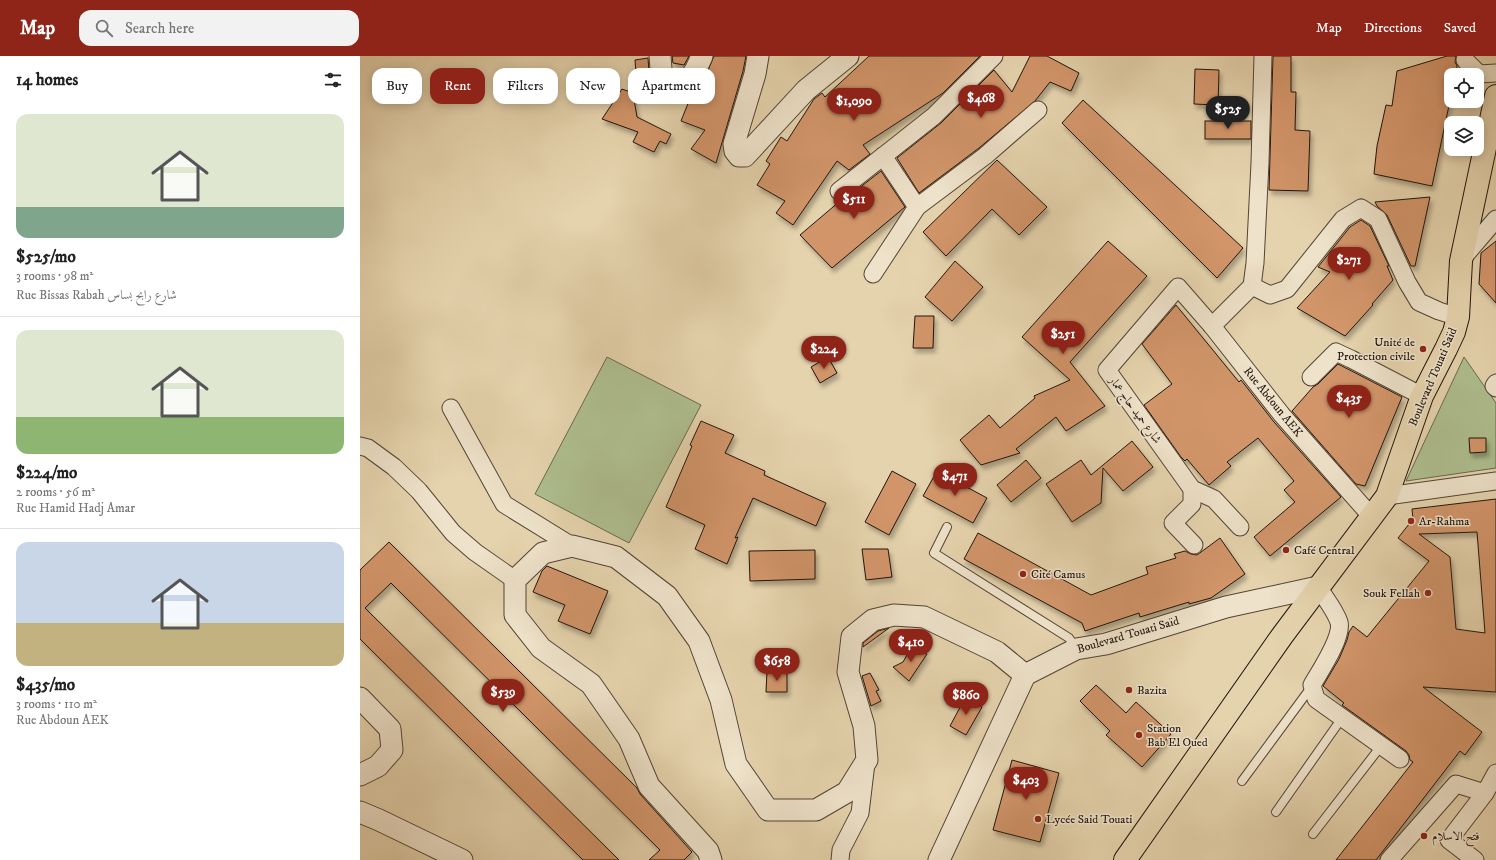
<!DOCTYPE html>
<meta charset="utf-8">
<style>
:root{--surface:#fff;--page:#f2f2f2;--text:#222;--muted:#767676;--line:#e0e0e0;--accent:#8f2418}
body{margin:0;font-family:"IM FELL DW Pica",Amiri,serif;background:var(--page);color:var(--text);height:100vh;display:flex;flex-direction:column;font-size:15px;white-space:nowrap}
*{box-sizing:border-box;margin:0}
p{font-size:13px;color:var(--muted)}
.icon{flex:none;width:22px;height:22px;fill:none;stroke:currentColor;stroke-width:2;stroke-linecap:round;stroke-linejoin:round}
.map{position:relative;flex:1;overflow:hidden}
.details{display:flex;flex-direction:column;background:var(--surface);width:360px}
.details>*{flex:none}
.guide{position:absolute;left:12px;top:12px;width:380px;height:36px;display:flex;gap:8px}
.fabs{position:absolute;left:1084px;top:12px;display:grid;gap:8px}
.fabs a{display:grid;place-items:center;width:40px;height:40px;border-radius:8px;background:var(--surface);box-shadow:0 2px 10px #0003;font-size:20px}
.price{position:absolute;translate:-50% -34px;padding:0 9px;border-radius:14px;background:var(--accent);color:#fff;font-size:13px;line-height:26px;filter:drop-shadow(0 1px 2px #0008)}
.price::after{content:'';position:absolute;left:50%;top:24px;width:12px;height:9px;margin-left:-6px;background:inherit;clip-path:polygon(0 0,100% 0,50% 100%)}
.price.on{background:#222;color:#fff}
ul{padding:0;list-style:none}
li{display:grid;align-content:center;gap:8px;height:212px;padding:0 16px}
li+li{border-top:1px solid var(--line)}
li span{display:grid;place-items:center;height:124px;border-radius:12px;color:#555}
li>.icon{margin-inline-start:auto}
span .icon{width:72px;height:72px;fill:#fffc;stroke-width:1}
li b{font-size:17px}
h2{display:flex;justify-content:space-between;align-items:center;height:48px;padding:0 16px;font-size:17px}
.tag{padding:0 14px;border-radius:12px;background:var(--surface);box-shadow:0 2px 10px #0003;font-size:14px;line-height:36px}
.tag.on{background:var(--accent);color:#fff}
header{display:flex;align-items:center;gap:24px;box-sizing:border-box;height:56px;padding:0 20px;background:var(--accent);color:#fff}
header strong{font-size:19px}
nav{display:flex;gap:22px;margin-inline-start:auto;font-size:14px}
.search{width:280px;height:36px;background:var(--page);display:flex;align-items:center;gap:10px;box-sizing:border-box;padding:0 14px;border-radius:12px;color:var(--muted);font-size:15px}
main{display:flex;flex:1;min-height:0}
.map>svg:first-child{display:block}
.green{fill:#aebe8f;stroke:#686a4e}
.building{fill:#d2956a;stroke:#21150d;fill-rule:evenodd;filter:url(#shadow)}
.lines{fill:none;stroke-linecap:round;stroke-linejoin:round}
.service-casing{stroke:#524435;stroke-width:10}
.minor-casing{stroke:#524435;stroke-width:19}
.tertiary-casing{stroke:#524435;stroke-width:23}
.primary-casing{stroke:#21150d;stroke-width:24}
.service{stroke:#eee2ca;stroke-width:8}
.minor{stroke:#eee2ca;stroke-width:17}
.tertiary{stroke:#eee2ca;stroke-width:21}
.primary{stroke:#e5d3ad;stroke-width:22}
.poi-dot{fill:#8f2418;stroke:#eee2ca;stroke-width:1.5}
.labels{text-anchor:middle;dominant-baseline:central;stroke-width:3;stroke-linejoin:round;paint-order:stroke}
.poi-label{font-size:12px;fill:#21150d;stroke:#eee2ca;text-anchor:start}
.street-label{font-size:12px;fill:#21150d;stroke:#eee2ca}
</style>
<header>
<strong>Map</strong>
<div class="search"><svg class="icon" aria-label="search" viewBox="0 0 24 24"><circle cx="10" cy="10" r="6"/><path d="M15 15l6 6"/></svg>Search here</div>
<nav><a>Map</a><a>Directions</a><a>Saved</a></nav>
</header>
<main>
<section class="details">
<h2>14 homes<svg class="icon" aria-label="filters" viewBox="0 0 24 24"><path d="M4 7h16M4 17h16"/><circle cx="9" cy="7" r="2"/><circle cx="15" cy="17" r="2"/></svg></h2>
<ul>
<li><span style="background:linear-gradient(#dfe7d0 75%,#7fa58c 0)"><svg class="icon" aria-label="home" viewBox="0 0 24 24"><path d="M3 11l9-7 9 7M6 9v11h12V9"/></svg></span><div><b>$525/mo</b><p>3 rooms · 98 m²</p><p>Rue Bissas Rabah شارع رابح بساس</p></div></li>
<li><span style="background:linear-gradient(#dfe7d0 70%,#8fb573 0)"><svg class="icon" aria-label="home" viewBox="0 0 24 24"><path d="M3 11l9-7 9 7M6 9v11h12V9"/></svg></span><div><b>$224/mo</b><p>2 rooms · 56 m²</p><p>Rue Hamid Hadj Amar</p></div></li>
<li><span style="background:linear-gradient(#c9d6e8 65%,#c2b280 0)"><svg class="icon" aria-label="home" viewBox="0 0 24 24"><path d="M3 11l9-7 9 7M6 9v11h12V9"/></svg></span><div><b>$435/mo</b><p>3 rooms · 110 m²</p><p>Rue Abdoun AEK</p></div></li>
</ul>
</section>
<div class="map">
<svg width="1136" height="804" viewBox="0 0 1136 804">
<defs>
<filter id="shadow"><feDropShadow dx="2.5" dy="4.5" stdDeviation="2" flood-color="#0004"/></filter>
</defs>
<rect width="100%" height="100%" fill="#e5d3ad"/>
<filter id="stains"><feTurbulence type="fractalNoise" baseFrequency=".005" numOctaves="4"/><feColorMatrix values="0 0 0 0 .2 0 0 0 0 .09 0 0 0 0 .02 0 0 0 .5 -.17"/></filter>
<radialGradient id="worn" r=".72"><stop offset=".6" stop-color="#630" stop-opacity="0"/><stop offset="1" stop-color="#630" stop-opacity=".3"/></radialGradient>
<g class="green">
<polygon points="247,301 341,349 269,487 175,438"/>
<polygon points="1104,301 1136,347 1136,412 1046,425"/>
</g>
<g class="building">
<polygon points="312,0 329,0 324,9 313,7"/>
<polygon points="354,0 386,0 383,15 356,107 331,93 345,74 321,65 331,40 336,35 346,19"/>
<polygon points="509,0 620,0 583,37 503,89 510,98 489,114 477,105 433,169 416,157 425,145 397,129 410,108 406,105 421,81 427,85 454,43 462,37 465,41"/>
<polygon points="670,0 687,0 719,17 711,35 690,26 675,45 619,92 559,137 537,102 581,67 634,14 652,36"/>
<polygon points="913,0 931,0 931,36 936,36 935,74 950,75 948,135 909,134"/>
<polygon points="1087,0 1096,0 1095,6 1097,10 1096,19 1091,19 1091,40 1072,130 1014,118 1017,90 1026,49 1032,50 1037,15"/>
<polygon points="288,2 290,29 277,30 275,4"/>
<polygon points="835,13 859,14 858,49 834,48"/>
<polygon points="262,33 273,37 277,61 311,78 306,88 300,85 294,96 273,86 278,76 242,63"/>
<polygon points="723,44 883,192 857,222 702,67"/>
<rect x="845" y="65" width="46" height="18"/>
<polygon points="637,104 687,151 659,179 632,153 586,200 563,176"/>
<polygon points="521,115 545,151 472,212 440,179 480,145 485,143"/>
<polygon points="1070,141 1055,210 1051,210 1027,159 1017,150 1015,146"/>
<polygon points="1001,164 1010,170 1029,210 1027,210 1033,224 1012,248 1013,249 985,280 937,252 970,216 958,211 990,171"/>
<polygon points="748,185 787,220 710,306 745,350 706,375 696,361 656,393 660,397 621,409 600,384 629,359 640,372 675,342 674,340 710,324 662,281"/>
<polygon points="1136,185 1136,247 1119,228 1121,197"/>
<polygon points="595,205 623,231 592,265 565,241"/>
<polygon points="816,249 879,326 881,324 914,366 981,441 910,500 894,481 935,446 924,434 934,425 898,382 867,406 871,410 849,429 827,403 825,405 821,401 784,349 812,328 782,288"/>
<polygon points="555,260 574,260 573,292 553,292"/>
<polygon points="468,301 477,317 460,327 451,311"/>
<polygon points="978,308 1042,341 1005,430 996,428 932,355 953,331 958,328"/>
<polygon points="341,365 374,379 365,397 405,415 404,419 466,447 456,470 393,442 375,482 378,481 367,508 335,493 345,469 306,451 332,390 330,389"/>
<polygon points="1109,382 1126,382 1126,396 1110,397"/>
<polygon points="772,385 793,411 763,435 743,412 741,447 712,466 686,428 721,404 731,419"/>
<polygon points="666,404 681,422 651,446 637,429"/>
<polygon points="532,415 556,428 529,479 505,466"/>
<polygon points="577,415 627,442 613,467 563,440"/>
<path d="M1136,443V636L1063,631L1122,676L1105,699L1100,695L1016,804H976L1053,706L1050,704L1049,699L1046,695L982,649L984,647L963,630L979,603L987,584L989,576L993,570L1007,581L1069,505L1038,482L1053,463L1052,453ZM1117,476L1125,577L1096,573L1090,501L1059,478Z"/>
<polygon points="618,477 731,539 788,518 786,511 816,502 814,498 825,495 831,498 837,499 860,482 885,518 851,542 829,548 829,546 780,561 779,557 725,575 722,567 604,503"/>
<polygon points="29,486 277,732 280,738 332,796 324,804 289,804 300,794 31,527 5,552 259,804 223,804 0,583 0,514"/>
<polygon points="502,493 528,493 532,521 506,524"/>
<polygon points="455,494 455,523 390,525 389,495"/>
<polygon points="187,510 248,535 230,578 198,565 205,549 173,536 182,515"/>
<polygon points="529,572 503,591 503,587 518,575"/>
<polygon points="552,590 567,598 549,625 533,611 543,606"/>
<polygon points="407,615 427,616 427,636 406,636"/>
<polygon points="510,617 519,634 516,635 521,645 511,650 502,620"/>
<polygon points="736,629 766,657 776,646 811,678 782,711 746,679 750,675 720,645"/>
<polygon points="605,642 622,651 606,679 590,670"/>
<polygon points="652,704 699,717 680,786 633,774"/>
</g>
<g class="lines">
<defs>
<g id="service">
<polyline points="587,471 574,497 709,582 716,592"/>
<polyline points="882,725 952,630"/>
<polyline points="916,756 982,662"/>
<polyline points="953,778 1021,690"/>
</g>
<g id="minor">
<polyline points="1105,4 1119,18 1136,17"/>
<polyline points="523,100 557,151"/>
<polyline points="479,135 574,60 634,0"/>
<polyline points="1101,204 1136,163"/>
<polyline points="513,218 557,151 625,100 678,54"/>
<polyline points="892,230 910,239 927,233 983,163 1001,152 1018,163 1047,226 1059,246 1079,255 1098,261"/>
<polyline points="892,230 895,207 900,107 903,0"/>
<polyline points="852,270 892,230"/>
<polyline points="951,321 976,296 991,303 1062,340"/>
<polyline points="1136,327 1134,330 1136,332"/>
<polyline points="91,352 144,448 212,490"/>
<polyline points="0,390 8,392 34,411 59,435 93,477 115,496 155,524"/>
<polyline points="832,433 832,448 813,467 834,489"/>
<polyline points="1027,440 1136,425"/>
<polyline points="880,471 854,443 832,433 747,314 818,231 852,270 922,359 1011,460"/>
<path d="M958,531C965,542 975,554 979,566C983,581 960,615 952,629L956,643L1040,703"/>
<polyline points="480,804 481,794 500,757 506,707"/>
<polyline points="1029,804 1096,728 1125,737"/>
<polyline points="1115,804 1089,784 1125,737 1136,717"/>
</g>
<g id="tertiary">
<polyline points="300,0 302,26 314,34 326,29 336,13 342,0"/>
<polyline points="398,0 395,18 374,88 375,95 379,100 385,100 446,34 488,0"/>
<polyline points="0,642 30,673 32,694 18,710 0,719"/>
<polyline points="0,756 19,764 102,804"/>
<polyline points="351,804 348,795 289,730 269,683 231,628 181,592 155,559 155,524 183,497 212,490 256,501 307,540 339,585 361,644 376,708 408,754 456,754 487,736 507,704 504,670 488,616 492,581 513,564 534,559 564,561 637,596 665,619"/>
<polyline points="579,804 665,619 716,593 746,588 866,551 958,531"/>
</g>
<polyline id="primary" points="765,804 922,580 1027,440 1062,340 1086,293 1094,276 1098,261 1101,205 1136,40"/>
</defs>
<use href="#service" class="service-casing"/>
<use href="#minor" class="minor-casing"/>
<use href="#tertiary" class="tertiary-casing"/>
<use href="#primary" class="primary-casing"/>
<use href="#service" class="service"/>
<use href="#minor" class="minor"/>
<use href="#tertiary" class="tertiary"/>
<use href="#primary" class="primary"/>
</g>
<g class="poi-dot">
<circle cx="1063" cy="293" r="4"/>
<circle cx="1051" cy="465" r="4"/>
<circle cx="926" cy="494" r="4"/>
<circle cx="663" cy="518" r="4"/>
<circle cx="1068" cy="537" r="4"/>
<circle cx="769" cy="634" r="4"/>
<circle cx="779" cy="679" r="4"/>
<circle cx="678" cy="763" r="4"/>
<circle cx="1064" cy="780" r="4"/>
</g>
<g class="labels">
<g class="poi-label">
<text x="1055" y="286" text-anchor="end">Unité de<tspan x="1055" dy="14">Protection civile</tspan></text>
<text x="1059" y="465">Ar-Rahma</text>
<text x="934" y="494">Café Central</text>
<text x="671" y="518">Cité Camus</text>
<text x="1060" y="537" text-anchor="end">Souk Fellah</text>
<text x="777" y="634">Bazita</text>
<text x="787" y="672">Station<tspan x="787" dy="14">Bab El Oued</tspan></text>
<text x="686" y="763">Lycée Said Touati</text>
<text x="1072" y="780">فتح الاسلام</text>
</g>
<g class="street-label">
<text transform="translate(1073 321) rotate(-67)">Boulevard Touati Saïd</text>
<text transform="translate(913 346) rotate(51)">Rue Abdoun AEK</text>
<text transform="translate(775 354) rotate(54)">شارع حميد حاج عمار</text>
<text transform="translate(768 579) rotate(-16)">Boulevard Touati Saïd</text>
</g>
</g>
<rect width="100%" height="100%" filter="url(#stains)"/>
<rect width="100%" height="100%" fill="url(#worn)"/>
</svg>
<div class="fabs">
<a><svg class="icon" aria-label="locate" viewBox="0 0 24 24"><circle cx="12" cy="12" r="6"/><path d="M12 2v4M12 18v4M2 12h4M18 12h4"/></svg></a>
<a><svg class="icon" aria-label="layers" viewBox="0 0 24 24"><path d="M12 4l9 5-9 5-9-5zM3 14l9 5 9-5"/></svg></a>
</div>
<b class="price" style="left:621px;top:63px">$468</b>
<b class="price" style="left:494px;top:66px">$1,090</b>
<b class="price on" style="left:868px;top:74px">$525</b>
<b class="price" style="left:494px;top:164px">$511</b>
<b class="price" style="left:989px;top:225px">$271</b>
<b class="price" style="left:703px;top:299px">$251</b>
<b class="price" style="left:464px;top:314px">$224</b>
<b class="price" style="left:989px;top:363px">$435</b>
<b class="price" style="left:595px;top:441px">$471</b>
<b class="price" style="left:551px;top:607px">$410</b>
<b class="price" style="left:417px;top:626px">$658</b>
<b class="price" style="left:143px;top:657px">$539</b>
<b class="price" style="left:606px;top:660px">$860</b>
<b class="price" style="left:666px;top:745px">$403</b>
<div class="guide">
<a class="tag">Buy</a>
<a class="tag on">Rent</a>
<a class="tag">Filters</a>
<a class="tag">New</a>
<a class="tag">Apartment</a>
</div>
</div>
</main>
